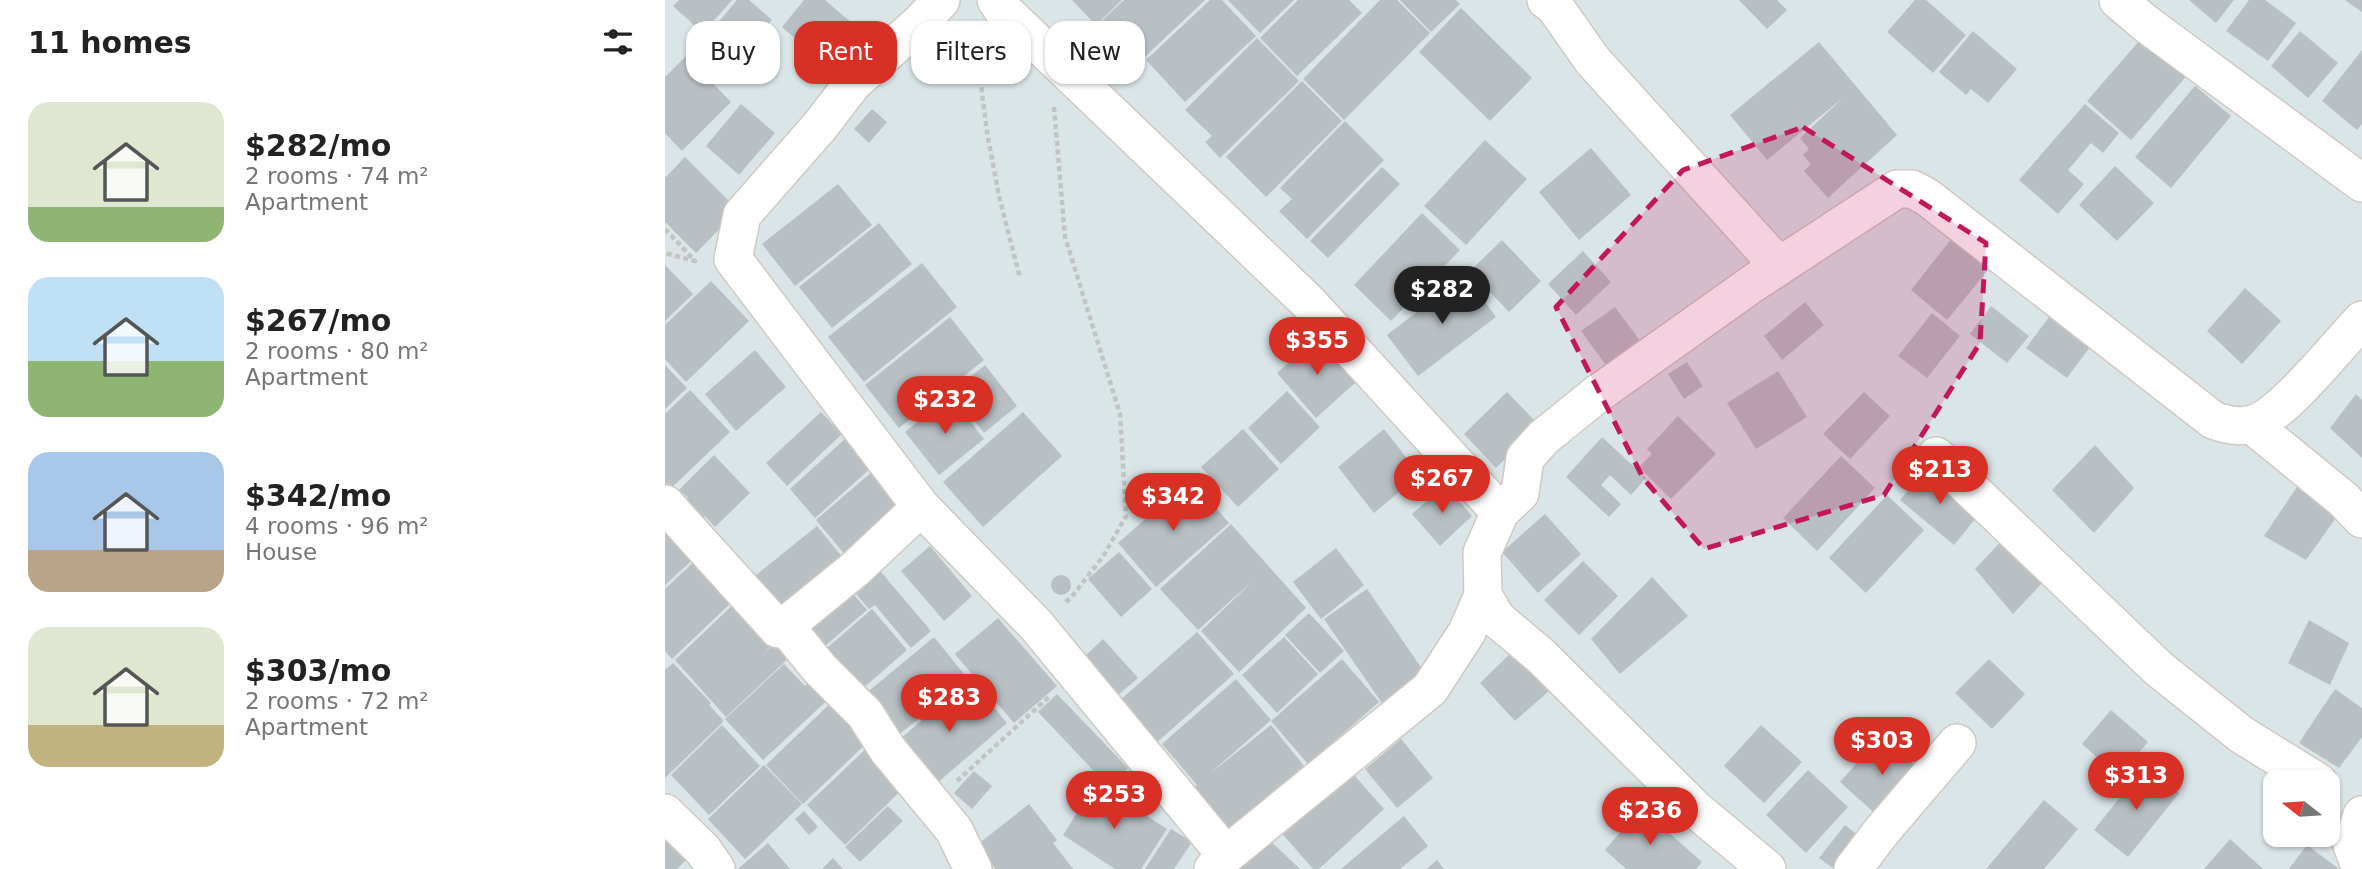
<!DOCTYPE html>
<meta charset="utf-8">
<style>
:root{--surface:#fff;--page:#f6f6f6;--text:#222;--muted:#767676;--accent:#d93025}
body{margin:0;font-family:"DejaVu Sans",sans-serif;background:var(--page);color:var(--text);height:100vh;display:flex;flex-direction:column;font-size:26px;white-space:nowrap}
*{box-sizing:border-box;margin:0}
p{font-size:23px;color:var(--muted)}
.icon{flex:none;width:38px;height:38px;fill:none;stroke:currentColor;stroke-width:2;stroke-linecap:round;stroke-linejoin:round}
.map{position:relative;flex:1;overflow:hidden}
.panel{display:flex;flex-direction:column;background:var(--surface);width:665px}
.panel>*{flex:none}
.top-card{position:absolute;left:21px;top:21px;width:665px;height:63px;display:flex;gap:14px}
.needle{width:46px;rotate:287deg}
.controls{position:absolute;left:1598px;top:770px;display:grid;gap:14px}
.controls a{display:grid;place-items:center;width:77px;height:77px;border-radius:14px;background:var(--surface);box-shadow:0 2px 5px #0004;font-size:35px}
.price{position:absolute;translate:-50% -60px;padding:0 16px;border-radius:24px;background:var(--accent);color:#fff;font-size:23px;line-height:46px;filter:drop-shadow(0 2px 4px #0008)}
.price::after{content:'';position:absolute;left:50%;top:42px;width:21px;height:16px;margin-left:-10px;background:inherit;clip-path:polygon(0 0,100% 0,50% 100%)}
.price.selected{background:#222;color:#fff}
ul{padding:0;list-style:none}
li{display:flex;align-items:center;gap:21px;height:175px;padding:0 28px}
li span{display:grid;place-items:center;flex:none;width:196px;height:140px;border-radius:21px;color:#555}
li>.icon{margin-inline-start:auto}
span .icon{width:84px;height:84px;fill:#fffc;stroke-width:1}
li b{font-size:30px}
h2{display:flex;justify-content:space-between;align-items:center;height:84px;padding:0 28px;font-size:30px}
.pill{padding:0 24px;border-radius:21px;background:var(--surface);box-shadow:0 2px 5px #0004;font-size:24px;line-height:63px}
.pill.selected{background:var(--accent);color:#fff}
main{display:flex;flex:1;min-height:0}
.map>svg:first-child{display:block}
.building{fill:#b9c0c4}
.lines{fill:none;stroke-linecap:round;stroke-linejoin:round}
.street-casing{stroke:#d0c9c2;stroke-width:40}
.path{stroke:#c3c3c3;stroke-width:4.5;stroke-dasharray:5 3.5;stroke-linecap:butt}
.street{stroke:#fff;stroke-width:37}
.marked{fill:#c2185b;fill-opacity:0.2;stroke:#c2185b;stroke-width:5;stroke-dasharray:14 9;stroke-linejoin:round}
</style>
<main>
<section class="panel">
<h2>11 homes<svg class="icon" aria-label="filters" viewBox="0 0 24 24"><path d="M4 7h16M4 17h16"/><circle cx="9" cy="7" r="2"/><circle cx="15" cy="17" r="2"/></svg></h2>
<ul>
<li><span style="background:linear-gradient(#dfe7d0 75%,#8fb573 0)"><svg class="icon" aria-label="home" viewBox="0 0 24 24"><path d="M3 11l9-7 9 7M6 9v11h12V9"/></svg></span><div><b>$282/mo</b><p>2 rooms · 74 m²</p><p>Apartment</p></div></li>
<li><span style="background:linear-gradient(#bfe0f5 60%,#8fb573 0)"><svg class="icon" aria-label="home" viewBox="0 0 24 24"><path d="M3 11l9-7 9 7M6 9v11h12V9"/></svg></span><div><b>$267/mo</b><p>2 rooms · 80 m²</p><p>Apartment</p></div></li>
<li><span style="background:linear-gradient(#a9c7e8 70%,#b9a48a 0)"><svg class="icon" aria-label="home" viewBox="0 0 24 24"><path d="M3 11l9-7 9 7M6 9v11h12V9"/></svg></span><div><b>$342/mo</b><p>4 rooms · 96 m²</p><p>House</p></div></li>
<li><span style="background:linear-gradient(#dfe7d0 70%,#c2b280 0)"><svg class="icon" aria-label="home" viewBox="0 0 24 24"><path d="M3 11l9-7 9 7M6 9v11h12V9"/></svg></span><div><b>$303/mo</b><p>2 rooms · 72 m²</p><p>Apartment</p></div></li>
</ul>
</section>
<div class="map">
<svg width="1697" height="869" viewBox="0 0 1697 869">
<rect width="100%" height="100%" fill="#dae5e8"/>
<g class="building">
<polygon points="14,0 67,0 38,33 8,6"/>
<polygon points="72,0 84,0 107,20 69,64 40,38"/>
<polygon points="139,0 160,0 208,41 177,79 117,27"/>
<polygon points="407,0 457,0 431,25"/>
<polygon points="459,0 540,0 463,73 425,32"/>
<polygon points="545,0 557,0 591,36 520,102 481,60"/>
<polygon points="563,0 629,0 595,33"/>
<polygon points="633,0 684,0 697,13 632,76 595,38"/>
<polygon points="715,0 732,0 765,33 679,120 638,79"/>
<polygon points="735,0 791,0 795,4 766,32"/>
<polygon points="1074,0 1112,0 1122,10 1102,29"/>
<polygon points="1250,0 1261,0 1301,35 1268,73 1222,32"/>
<polygon points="1524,0 1569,0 1551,23"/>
<polygon points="1584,0 1600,0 1631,23 1603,61 1561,31"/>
<polygon points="1680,0 1697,0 1697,12"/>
<polygon points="796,8 867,78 825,121 754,52"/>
<polygon points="1308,31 1352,69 1323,103 1306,89 1301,95 1274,72"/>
<polygon points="1635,31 1673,63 1643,98 1606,66"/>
<polygon points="1481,33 1525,72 1466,140 1422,101"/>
<polygon points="592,38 634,81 555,158 540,142 547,136 520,110"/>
<polygon points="1154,42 1232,135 1163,198 1139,171 1146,164 1138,155 1144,149 1135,138 1179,97 1102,160 1065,115"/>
<polygon points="1697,50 1697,124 1692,130 1657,101"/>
<polygon points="21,56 66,102 17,151 0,133 0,77"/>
<polygon points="637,81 677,121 601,197 561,157"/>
<polygon points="1530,86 1566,116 1506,188 1470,157"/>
<polygon points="76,104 110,133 74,175 41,146"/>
<polygon points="1420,104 1454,133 1438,153 1426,143 1403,170 1419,184 1393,214 1354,180"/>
<polygon points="207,109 222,122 204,143 189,129"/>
<polygon points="680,121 719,160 642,239 614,211 627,199 615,188"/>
<polygon points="820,140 862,179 801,245 759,206"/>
<polygon points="926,148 966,195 914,240 874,192"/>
<polygon points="20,157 73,210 31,253 0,222 0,178"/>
<polygon points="1450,166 1489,203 1452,241 1414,205"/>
<polygon points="717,167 735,184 663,258 645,241"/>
<polygon points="173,184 207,225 130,286 97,244"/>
<polygon points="757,213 795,250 726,321 689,285"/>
<polygon points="214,223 247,264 167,328 134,287"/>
<polygon points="1291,233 1328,264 1282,320 1246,290"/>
<polygon points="837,240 876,281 844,312 805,271"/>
<polygon points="918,251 946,282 911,315 883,284"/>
<polygon points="257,263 292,307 199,382 163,337"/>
<polygon points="0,265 28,294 0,321"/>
<polygon points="800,275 831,317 753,376 722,335"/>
<polygon points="46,281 84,321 21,382 0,359 0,325"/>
<polygon points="1580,288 1616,321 1577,364 1542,331"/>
<polygon points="1140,302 1159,325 1117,360 1099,336"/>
<polygon points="1326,306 1364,336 1342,363 1305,334"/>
<polygon points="950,307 982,350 948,375 916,331"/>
<polygon points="1267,313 1295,336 1262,378 1233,356"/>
<polygon points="285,317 319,360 234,428 200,385"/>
<polygon points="1384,317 1425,347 1402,378 1361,348"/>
<polygon points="653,337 691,382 651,418 612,373"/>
<polygon points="90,350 121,387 71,431 40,394"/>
<polygon points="1022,362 1038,386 1019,399 1003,374"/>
<polygon points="0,365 22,388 0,409"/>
<polygon points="320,365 352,406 319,433 287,392"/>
<polygon points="1113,371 1142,417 1091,449 1062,403"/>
<polygon points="25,390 65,432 0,494 0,414"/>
<polygon points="622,391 655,427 616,464 583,428"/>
<polygon points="842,392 874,425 831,468 799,434"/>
<polygon points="1199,392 1225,416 1185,459 1158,434"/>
<polygon points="1691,394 1697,400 1697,458 1665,428"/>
<polygon points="285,396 319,439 274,475 240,432"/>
<polygon points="156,412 177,434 122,486 101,463"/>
<polygon points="358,412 397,456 318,527 278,482"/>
<polygon points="1013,416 1051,454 1006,499 974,467 987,454 982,449"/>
<polygon points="578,429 614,469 573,507 536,467"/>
<polygon points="719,429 755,475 709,513 673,467"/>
<polygon points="937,437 981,478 966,495 945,475 936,485 956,504 944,517 901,477"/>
<polygon points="181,438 207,467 150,518 125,489"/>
<polygon points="1430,445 1469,488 1429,533 1387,490"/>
<polygon points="49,455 85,493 50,527 40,516 30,525 14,507 23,498 14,490"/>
<polygon points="1176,456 1210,488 1152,551 1118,518"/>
<polygon points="1262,468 1315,513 1289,545 1235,500"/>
<polygon points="208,471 245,513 187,563 151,520"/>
<polygon points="526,479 564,523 491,587 453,543"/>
<polygon points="1634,484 1675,512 1641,560 1599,536"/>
<polygon points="780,485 807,516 775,546 747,514"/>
<polygon points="1222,495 1259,530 1201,593 1164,558"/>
<polygon points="0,513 36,552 0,585"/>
<polygon points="880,514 916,554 873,593 837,552"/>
<polygon points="566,524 641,608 574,672 536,631 591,578 533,630 495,589"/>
<polygon points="152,526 187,569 115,628 80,584"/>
<polygon points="1342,535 1382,578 1348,614 1310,569"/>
<polygon points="265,546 307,596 279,621 236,571"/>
<polygon points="671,548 699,585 656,619 628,582"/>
<polygon points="454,552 487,589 456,617 423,579"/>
<polygon points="36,555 73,596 7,659 0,651 0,589"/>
<polygon points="205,559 266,631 246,648 210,605 204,609 180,581"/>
<polygon points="918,561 953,596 914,635 879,600"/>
<circle cx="396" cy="585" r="10"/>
<polygon points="987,577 1023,616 955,674 926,639"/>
<polygon points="178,582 202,610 154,651 129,622"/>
<polygon points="702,589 760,673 717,703 659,619"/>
<polygon points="75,598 113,639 93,659 114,639 128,654 61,717 10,660"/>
<polygon points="207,609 242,650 197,689 162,648"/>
<polygon points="644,613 679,651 655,673 620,635"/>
<polygon points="333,618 392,686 349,723 290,654"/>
<polygon points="1644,620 1684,643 1665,685 1623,663"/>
<polygon points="532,632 569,674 490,744 453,702"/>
<polygon points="269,637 303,679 226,741 193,700"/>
<polygon points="619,637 653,674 612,713 577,675"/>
<polygon points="438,639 473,678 452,696 418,658"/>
<polygon points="847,652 884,691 850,721 815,683"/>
<polygon points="677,659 714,702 643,764 606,721"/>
<polygon points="1324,659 1360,694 1327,729 1290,693"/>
<polygon points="8,663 46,703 44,705 58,720 57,723 0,778 0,670"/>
<polygon points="119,664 140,686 150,676 168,695 98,760 60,719"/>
<polygon points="305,679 342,723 264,790 227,746"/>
<polygon points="571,679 606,720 542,776 606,725 639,766 562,829 529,787 532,785 497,744"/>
<polygon points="1670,689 1697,708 1697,737 1674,768 1634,743"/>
<polygon points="392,694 463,768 444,787 373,712"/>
<polygon points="172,697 209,736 138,804 101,765"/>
<polygon points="1446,710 1483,742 1453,776 1417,744"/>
<polygon points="57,725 95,766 44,815 6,775"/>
<polygon points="1096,725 1137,762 1099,803 1059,766"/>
<polygon points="1217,735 1258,773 1216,819 1175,782"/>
<polygon points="736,739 768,778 732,808 700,769"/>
<polygon points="209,741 247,780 180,845 142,805"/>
<polygon points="99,765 137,804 80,859 43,819"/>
<polygon points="1480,766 1514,793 1463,857 1429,830"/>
<polygon points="682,767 719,809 654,869 648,869 614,830"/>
<polygon points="1143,770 1183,807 1141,853 1101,815"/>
<polygon points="309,771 327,786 307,809 289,793"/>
<polygon points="431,783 502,829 476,869 450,869 398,835"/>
<polygon points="1379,800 1413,829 1379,869 1321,869"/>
<polygon points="364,804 392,840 388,843 408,869 330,869 312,845"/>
<polygon points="223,806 238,821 195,862 180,847"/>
<polygon points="976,808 1037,862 1031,869 961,869 940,850"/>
<polygon points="139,811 153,827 144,835 130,819"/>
<polygon points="739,816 763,846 735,869 676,869"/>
<polygon points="1180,825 1204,844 1185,869 1169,869 1154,858"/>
<polygon points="506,829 527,842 509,869 480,869"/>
<polygon points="0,831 25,856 12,869 0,869"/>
<polygon points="599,835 635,869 568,869"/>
<polygon points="1565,839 1598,869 1539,869"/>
<polygon points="103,843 125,869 73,869"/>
<polygon points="1642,845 1674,869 1624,869"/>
<polygon points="168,858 178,869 157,869"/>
<polygon points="772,860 779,869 762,869"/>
</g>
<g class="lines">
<defs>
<g id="street">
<polyline points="276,0 257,21 188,83 155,126 77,215 68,259 256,507 371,625 561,855"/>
<polyline points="331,0 337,9 643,302 835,512"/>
<polyline points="881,0 890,7 928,61 1114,266"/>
<polyline points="1453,0 1480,23 1697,183"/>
<polyline points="1587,425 1678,499 1697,519"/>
<polyline points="1271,456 1494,669 1577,735 1653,782"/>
<polyline points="0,504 113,629 120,626 155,669 200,714 223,750 289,830 308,869"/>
<polyline points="818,595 832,619 876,656 1030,809 1102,869"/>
<polyline points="120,626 190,569 256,507"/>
<polyline points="0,813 38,850 51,869"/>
<path d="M548,869L561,855L765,689L802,632L818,595L817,553L835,512L855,493L860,458L879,437L931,395L1087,284L1232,189H1247L1262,197L1548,420C1561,425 1577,428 1591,423C1620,412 1673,345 1697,320"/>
<polyline points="1188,869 1216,832 1292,743"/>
<polyline points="1696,869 1687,845 1697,815"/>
</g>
</defs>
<use href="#street" class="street-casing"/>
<g class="path">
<polyline points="277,48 287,50 315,77 322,132 334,196 355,278"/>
<polyline points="389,107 400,237 455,414 461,516 439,555 406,598 398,604"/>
<polyline points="0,229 30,261 0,253"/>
<polyline points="292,781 386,695"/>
</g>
<use href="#street" class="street"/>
</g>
<path class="marked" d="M1138,127L1321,243L1315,343L1219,495L1039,549L978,478L891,307L1018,170Z"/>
</svg>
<div class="controls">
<a><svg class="needle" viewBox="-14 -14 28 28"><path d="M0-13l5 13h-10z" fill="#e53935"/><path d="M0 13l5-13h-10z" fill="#767676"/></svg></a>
</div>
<b class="price selected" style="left:777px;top:326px">$282</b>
<b class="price" style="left:652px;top:377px">$355</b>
<b class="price" style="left:280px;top:436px">$232</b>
<b class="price" style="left:1275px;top:506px">$213</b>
<b class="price" style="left:777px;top:515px">$267</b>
<b class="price" style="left:508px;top:533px">$342</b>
<b class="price" style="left:284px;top:734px">$283</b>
<b class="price" style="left:1217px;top:777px">$303</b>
<b class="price" style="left:1471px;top:812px">$313</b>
<b class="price" style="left:449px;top:831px">$253</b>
<b class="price" style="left:985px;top:847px">$236</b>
<div class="top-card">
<a class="pill">Buy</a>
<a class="pill selected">Rent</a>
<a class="pill">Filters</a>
<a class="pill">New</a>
</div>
</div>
</main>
